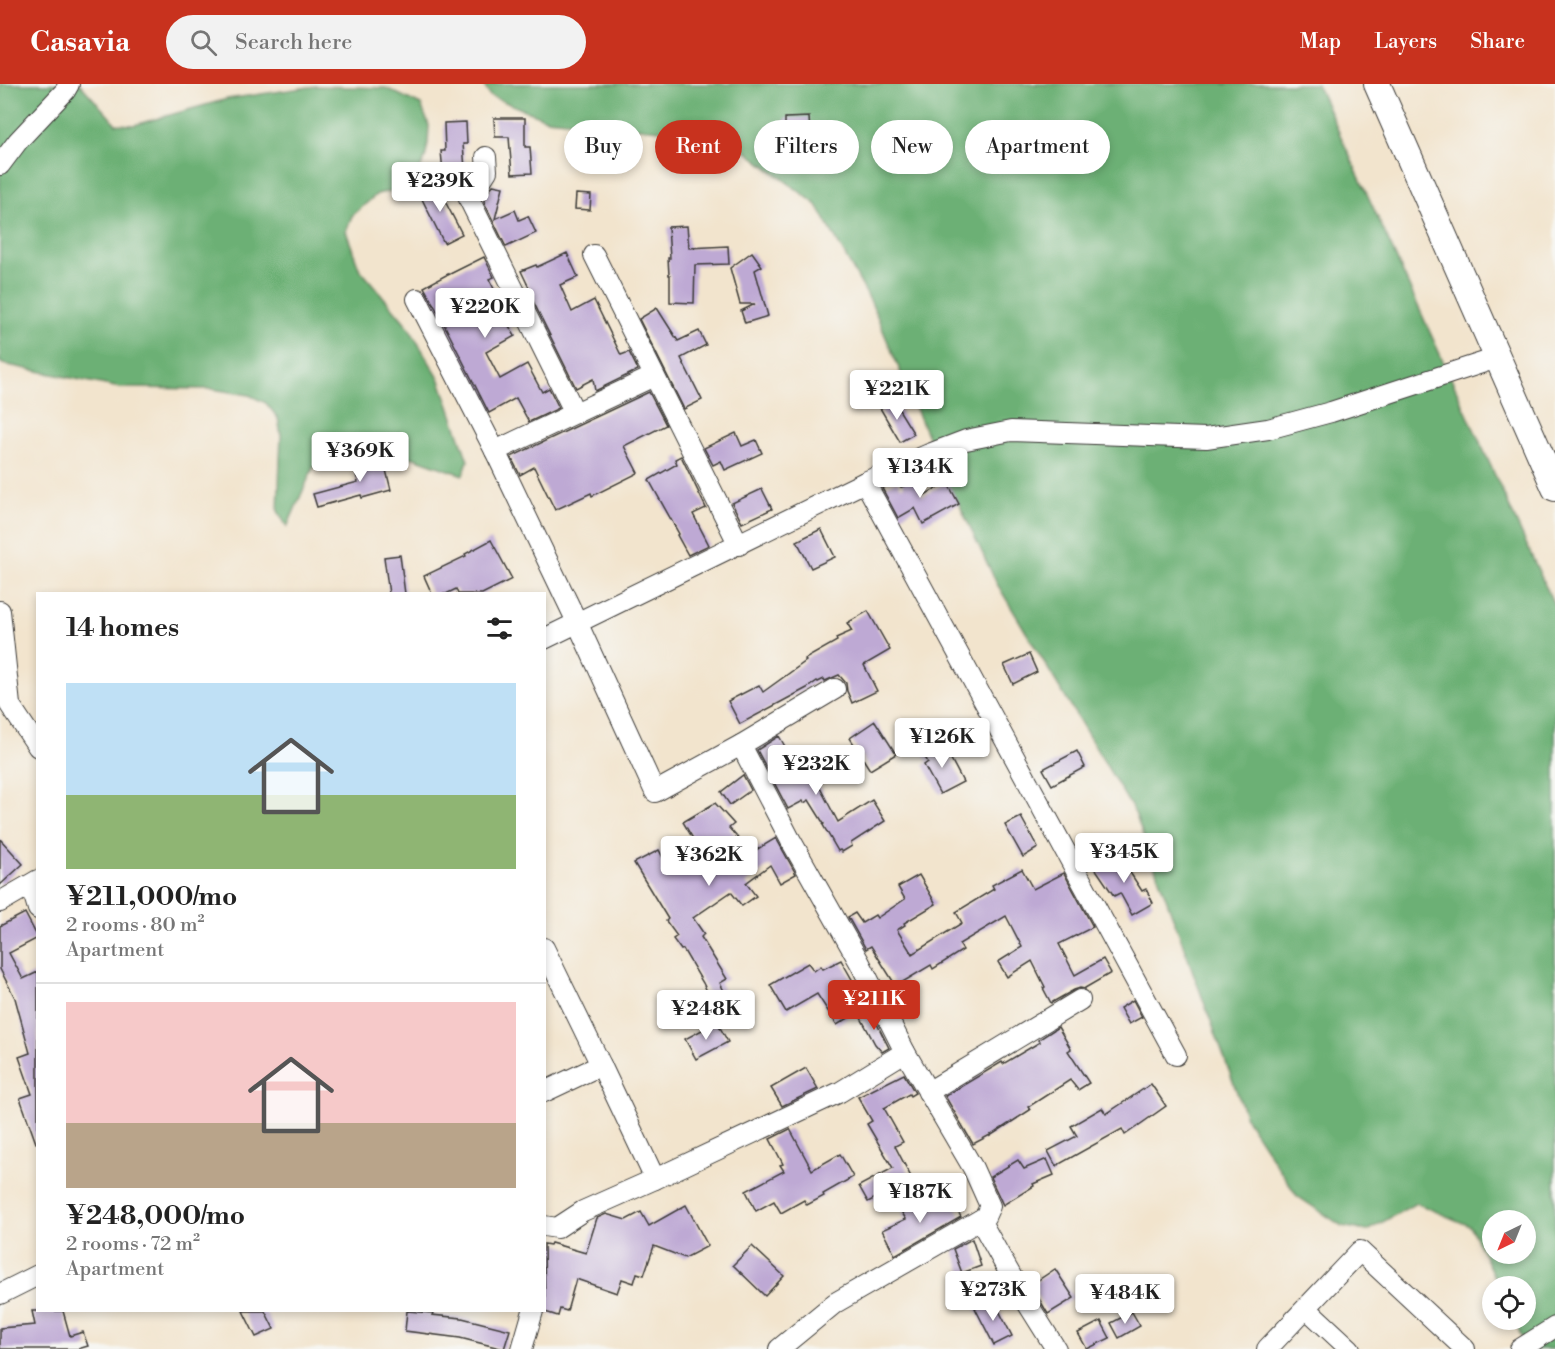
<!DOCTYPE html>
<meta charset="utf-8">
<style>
:root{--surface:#fff;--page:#f2f2f2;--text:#222;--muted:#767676;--line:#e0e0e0;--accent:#c8321e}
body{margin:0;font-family:"Libre Bodoni",serif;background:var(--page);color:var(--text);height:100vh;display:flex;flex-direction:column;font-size:22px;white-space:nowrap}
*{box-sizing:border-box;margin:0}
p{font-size:20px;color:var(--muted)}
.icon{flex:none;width:33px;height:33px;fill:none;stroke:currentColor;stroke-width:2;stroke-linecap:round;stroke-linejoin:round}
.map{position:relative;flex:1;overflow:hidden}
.drawer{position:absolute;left:36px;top:508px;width:510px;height:720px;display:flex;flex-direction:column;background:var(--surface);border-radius:0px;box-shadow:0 3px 9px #0003}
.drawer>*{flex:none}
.hud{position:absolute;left:564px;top:36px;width:570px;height:54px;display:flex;gap:12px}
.needle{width:39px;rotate:223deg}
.controls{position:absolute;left:1482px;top:1126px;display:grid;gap:12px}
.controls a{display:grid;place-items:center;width:54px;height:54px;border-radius:50%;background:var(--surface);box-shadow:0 3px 9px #0003;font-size:30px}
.price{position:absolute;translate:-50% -51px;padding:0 14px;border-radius:6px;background:#fff;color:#222;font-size:20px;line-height:39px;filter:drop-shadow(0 2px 3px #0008)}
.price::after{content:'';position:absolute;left:50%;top:36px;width:18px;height:14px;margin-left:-9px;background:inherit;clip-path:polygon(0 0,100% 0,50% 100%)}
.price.current{background:var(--accent);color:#fff}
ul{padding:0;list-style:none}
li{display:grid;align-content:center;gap:12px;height:318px;padding:0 30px}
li+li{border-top:2px solid var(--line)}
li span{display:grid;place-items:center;height:186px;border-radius:0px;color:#555}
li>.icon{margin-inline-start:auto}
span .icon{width:108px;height:108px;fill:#fffc;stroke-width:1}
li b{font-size:26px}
h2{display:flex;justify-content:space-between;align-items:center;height:72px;padding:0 30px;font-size:26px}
.tag{padding:0 21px;border-radius:27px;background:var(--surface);box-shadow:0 3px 9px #0003;font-size:21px;line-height:54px}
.tag.current{background:var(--accent);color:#fff}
header{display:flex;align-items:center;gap:36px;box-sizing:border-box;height:84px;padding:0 30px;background:var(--accent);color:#fff}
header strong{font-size:28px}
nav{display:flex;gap:33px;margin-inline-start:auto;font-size:21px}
.search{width:420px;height:54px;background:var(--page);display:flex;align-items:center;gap:15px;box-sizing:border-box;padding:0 21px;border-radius:33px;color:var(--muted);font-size:22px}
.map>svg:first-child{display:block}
.forest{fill:#6cb074;stroke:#446648;stroke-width:1.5;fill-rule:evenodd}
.building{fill:#bea9d4}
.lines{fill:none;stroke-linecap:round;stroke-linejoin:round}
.minor-casing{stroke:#3c3a37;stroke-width:22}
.tertiary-casing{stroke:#3c3a37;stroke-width:28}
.minor{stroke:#fff;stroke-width:20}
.tertiary{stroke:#fff;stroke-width:26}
</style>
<header>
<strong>Casavia</strong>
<div class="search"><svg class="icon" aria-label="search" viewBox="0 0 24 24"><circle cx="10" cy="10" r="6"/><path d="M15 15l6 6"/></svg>Search here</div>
<nav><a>Map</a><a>Layers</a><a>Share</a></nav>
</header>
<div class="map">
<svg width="1555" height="1265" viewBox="0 0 1555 1265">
<rect width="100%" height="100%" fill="#f6f6f2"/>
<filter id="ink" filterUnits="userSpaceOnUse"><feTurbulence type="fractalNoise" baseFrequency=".0167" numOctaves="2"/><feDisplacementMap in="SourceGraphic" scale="12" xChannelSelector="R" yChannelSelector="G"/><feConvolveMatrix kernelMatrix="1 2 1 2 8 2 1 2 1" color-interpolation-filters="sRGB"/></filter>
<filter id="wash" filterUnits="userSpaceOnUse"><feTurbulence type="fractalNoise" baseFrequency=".008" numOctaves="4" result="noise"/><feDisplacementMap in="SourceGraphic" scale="24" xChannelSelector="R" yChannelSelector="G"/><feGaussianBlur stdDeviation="1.35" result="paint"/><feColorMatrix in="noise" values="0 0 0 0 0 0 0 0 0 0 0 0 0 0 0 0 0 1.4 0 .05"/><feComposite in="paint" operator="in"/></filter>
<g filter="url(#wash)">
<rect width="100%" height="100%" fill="#f2e4cd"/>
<g class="forest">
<polygon points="0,0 80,0 116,40 134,41 227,15 316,2 386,4 421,21 429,41 428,59 425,75 411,103 377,110 352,132 346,147 359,184 408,242 440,296 468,377 463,391 388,365 349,362 328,368 313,384 287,443 278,427 281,351 278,334 266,319 249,311 212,305 120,304 3,280 0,278"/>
<path d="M483,0H1317L1555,523V1265H1527L1514,1236H1526V1203H1499L1470,1142L1416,1119L1367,1147L1342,1142L1297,1112L1247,1036L1135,729L997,500L959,420L947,398L871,218L817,121L747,68L682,48L546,35L490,12ZM1492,1137H1526V1170H1492Z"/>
</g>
<g id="blocks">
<g class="building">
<polygon points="809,33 810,48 785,49 785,34"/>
<polygon points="494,34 525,34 525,63 530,63 532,89 512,90 509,53 495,53"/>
<polygon points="466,38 467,60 463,60 466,97 444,99 441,67 445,67 444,39"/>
<polygon points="435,98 462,150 444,159 418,107"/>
<polygon points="493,101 503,103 495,135 515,126 519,136 528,132 536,149 506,163 484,118 485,112"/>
<polygon points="576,110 591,111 590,126 575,125"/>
<polygon points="687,142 689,164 728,162 729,180 695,181 694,219 670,218 670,191 669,191 668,174 670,174 668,143"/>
<polygon points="752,168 762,182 755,186 768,232 745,239 741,227 755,220 740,220 730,184"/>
<polygon points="567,169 578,193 560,201 572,228 594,216 621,271 629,268 638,286 595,307 593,295 576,304 529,209 531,208 521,187 536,181 537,183"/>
<polygon points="484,173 494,193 489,195 503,223 499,225 515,252 486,268 500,295 527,280 542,308 549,304 559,324 529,338 516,314 489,329 440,232 424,203 448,190 448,191"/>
<polygon points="657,224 678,257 699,247 706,261 681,274 702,316 684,325 639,235"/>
<polygon points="649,308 666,341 624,362 638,389 592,412 591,409 555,426 534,383 520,391 511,373"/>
<polygon points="893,316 914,350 900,358 880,324"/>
<polygon points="736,349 742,362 756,356 762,369 725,386 721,377 713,381 704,364"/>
<polygon points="382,370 391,406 362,414 361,411 317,423 313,410 358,398 353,378"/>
<polygon points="681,372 706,424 693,430 709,461 688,471 677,451 679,450 649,396 677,380 675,375"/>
<polygon points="911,391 923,412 947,398 959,420 923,440 915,424 898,434 882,404 897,397 901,403 904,402 901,396"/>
<polygon points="762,405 772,425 742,439 732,419"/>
<polygon points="821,445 835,473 811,484 797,457"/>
<polygon points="491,456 512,495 482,510 458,510 456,505 446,510 432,510 424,492 466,472 465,470"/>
<polygon points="400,471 405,510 389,510 384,473"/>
<polygon points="868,527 890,566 864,581 877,607 852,619 847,607 846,599 839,591 825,597 824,595 818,598 817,597 807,604 740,640 728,617 759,601 763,608 806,577 805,575 837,557 836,554 852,547 847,539"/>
<polygon points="1029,570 1037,588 1013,600 1004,581"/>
<polygon points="875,637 896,670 870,686 850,654"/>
<polygon points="779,652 798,685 812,676 824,696 818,700 838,738 872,716 885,737 851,759 852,762 842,768 840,766 838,767 823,741 824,740 809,716 804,719 803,717 788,725 757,666"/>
<polygon points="942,658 963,698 940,710 924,681 928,678 922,669"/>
<polygon points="1077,667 1085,683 1052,701 1043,685"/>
<polygon points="743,691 751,706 730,721 721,708"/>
<polygon points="715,719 734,740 729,744 751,769 776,754 796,790 780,799 770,781 746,799 756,812 742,822 731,808 693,834 704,850 701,853 727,895 720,899 733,925 719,932 703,899 683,865 681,866 673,855 677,852 666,837 668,835 634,779 659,766 670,787 701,768 683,738"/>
<polygon points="1021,733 1038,764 1023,773 1005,741"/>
<polygon points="0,755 23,780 0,801"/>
<polygon points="1118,770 1142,807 1146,805 1153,819 1132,831 1120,809 1114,812 1095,784"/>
<polygon points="1022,785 1033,805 1064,789 1093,843 1059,860 1075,891 1103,875 1111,889 1085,904 1085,905 1080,904 1074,906 1051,919 1043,904 1045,903 1032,877 1007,893 998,878 1022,863 1006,832 959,860 963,866 933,885 931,881 896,902 871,862 866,865 848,833 855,829 862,839 875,831 877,834 905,815 898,803 919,791 936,820 904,839 905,841 897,846 912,870 962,839 956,828 994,805 992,801"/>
<polygon points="25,829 38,854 9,869 23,895 38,888 38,1059 36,1059 20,1014 32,1010 19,973 30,969 15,914 0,885 0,842"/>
<polygon points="841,876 854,899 847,903 862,926 837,941 817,910 786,928 770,901 808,879 814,887 821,882 823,885"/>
<polygon points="1133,916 1142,933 1129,940 1120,924"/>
<polygon points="870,926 889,964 882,968 875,960 860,932"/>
<polygon points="717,938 728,958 696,975 685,955"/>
<polygon points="1058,943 1071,965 1068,967 1089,999 1078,1006 1070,996 1028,1023 1030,1026 990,1052 990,1051 973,1060 945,1012 1002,978 1003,980 1040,958 1038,956"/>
<polygon points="806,984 818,1005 782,1022 771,1004"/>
<polygon points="904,990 915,1009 910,1012 909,1010 884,1024 903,1058 895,1062 912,1095 868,1118 859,1102 893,1084 867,1040 872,1037 858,1013"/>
<polygon points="1151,1000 1166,1022 1125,1051 1122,1045 1056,1082 1048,1067 1077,1052 1071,1042 1102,1024 1106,1030"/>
<polygon points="790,1045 812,1086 840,1070 853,1093 823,1110 824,1112 807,1121 804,1116 781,1129 774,1117 756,1127 746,1107 784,1087 780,1081 783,1080 770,1055"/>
<polygon points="1047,1075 1054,1091 1033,1100 1034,1102 1003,1121 990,1093 1018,1076 1024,1085"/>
<polygon points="949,1112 961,1133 895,1171 882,1146 906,1135 902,1129 922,1118 926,1125"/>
<polygon points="686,1121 708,1162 685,1174 654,1162 644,1191 637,1189 634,1199 622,1195 617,1209 576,1195 567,1227 560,1225 558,1232 545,1228 544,1160 550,1161 551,1159 586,1169 597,1134 606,1130 626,1136 641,1128 649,1142"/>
<polygon points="972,1155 981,1182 962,1189 953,1165"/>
<polygon points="752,1162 784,1192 765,1212 733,1181"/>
<polygon points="1055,1185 1074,1214 1048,1230 1035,1208 1037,1206 1034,1199"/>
<polygon points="993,1215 1012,1252 994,1261 975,1224"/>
<polygon points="32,1227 63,1227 70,1252 83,1248 88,1262 78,1265 0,1265 0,1244 35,1241"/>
<polygon points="243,1227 265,1227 274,1245 256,1253"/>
<polygon points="407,1227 433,1229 432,1231 462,1234 510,1246 504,1265 460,1254 405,1247"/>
<polygon points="1132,1228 1140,1242 1119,1254 1111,1239"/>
<polygon points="1101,1237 1110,1254 1087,1265 1078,1249"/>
</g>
</g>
</g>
<g filter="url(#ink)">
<use href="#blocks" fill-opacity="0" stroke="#3c3a37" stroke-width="1.5"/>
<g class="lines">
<defs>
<g id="minor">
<polyline points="486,73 487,87 469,115 575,329"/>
<polyline points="0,81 18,57 65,7 69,0"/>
<polyline points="594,171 739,461"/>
<polyline points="417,215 495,367 577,538 655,708 741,661 835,605"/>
<polyline points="495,367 654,292"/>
<polyline points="865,398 1176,971"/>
<polyline points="0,527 10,621 38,663"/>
<polyline points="544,555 865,398 929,370 966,356 1011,347 1206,354 1268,345 1331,328 1497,274"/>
<polyline points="741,661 790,755 860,879 905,968 973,1084 990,1122 985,1133 835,1219 779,1265"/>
<polyline points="31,801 38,825"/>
<polyline points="0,818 38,796"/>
<polyline points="544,864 601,981 544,1008"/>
<polyline points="601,981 655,1095"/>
<polyline points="928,1008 1080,916"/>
<polyline points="980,1136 1019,1206 1056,1265"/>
<polyline points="544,1142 557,1144 583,1127 655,1095 840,1008 905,968"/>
<polyline points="0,1210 38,1191"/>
<polyline points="1307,1225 1350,1265"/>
<polyline points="522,1265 533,1227"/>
<polyline points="1267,1265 1360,1167 1465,1265"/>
<polyline points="1520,1265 1555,1243"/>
</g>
<polyline id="tertiary" points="1377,0 1555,404"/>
</defs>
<use href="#minor" class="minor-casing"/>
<use href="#tertiary" class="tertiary-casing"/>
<use href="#minor" class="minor"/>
<use href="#tertiary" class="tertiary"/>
</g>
</g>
</svg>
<div class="controls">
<a><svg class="needle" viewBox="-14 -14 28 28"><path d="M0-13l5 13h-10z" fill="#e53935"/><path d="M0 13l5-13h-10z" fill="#767676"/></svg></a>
<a><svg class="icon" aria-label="locate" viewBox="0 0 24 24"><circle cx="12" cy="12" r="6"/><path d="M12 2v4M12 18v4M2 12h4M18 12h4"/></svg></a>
</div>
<b class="price" style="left:440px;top:129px">¥239K</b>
<b class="price" style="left:485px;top:255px">¥220K</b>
<b class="price" style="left:897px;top:337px">¥221K</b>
<b class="price" style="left:360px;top:399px">¥369K</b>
<b class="price" style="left:920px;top:415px">¥134K</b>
<b class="price" style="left:942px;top:685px">¥126K</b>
<b class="price" style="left:816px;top:712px">¥232K</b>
<b class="price" style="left:1124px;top:800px">¥345K</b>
<b class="price" style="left:709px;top:803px">¥362K</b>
<b class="price current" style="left:874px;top:947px">¥211K</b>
<b class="price" style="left:706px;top:957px">¥248K</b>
<b class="price" style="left:920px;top:1140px">¥187K</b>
<b class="price" style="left:993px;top:1238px">¥273K</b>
<b class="price" style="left:1125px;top:1241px">¥484K</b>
<div class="hud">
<a class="tag">Buy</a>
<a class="tag current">Rent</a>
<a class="tag">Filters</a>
<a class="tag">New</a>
<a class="tag">Apartment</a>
</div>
<section class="drawer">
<h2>14 homes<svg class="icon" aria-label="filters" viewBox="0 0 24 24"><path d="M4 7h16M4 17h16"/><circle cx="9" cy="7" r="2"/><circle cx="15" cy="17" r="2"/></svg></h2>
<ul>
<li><span style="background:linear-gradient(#bfe0f5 60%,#8fb573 0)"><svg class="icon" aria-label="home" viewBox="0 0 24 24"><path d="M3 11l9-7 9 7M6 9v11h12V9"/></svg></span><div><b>¥211,000/mo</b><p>2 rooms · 80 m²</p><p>Apartment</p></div></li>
<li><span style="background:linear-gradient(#f6c9c9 65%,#b9a48a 0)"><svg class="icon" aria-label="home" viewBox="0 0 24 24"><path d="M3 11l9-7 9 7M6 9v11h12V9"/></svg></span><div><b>¥248,000/mo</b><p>2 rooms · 72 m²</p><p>Apartment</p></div></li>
</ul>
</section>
</div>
